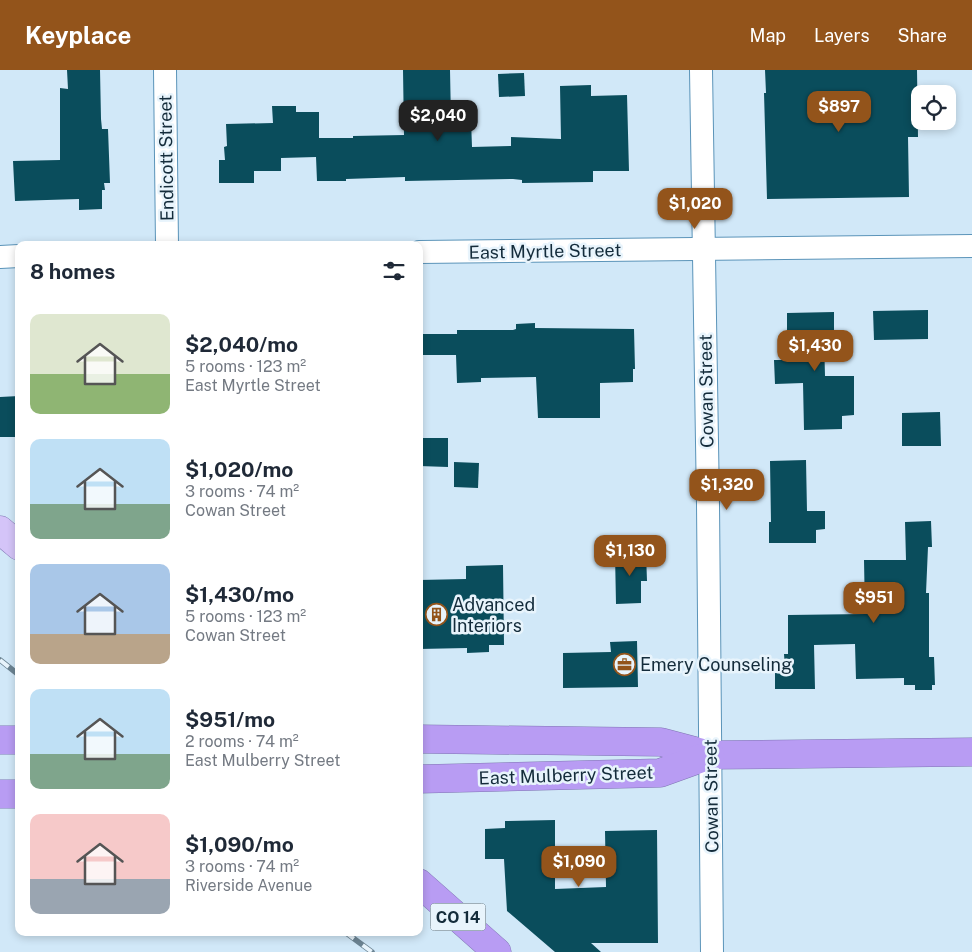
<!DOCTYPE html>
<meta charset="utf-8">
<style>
:root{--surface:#fff;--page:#f2f2f3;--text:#1f2937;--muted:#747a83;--accent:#93541b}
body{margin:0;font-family:"Public Sans",sans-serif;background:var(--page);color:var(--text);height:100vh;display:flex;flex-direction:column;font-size:19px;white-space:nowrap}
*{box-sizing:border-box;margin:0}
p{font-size:16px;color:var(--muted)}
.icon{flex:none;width:28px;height:28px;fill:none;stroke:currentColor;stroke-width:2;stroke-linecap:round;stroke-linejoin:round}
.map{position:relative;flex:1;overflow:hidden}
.panel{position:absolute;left:15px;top:171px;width:408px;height:695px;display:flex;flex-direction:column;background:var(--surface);border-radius:10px;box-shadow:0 2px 8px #0003}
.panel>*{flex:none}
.controls{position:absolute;left:911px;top:15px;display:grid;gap:10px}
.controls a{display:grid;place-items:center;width:45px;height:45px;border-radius:10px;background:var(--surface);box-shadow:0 2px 8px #0003;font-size:25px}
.price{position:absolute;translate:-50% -42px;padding:0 11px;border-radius:10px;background:var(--accent);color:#fff;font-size:16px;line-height:32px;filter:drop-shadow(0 1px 2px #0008)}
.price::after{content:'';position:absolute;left:50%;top:30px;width:15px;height:11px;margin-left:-8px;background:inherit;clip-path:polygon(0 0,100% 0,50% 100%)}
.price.selected{background:#222;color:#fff}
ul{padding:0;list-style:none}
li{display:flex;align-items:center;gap:15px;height:125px;padding:0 15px}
li span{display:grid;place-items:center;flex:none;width:140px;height:100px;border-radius:10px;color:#555}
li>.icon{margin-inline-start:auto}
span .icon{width:60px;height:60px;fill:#fffc;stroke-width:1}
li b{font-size:21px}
h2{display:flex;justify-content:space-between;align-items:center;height:60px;padding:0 15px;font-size:21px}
header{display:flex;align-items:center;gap:30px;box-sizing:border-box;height:70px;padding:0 25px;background:var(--accent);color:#fff}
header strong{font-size:24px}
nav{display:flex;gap:28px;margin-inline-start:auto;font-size:18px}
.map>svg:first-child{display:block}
.building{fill:#0a4d5c}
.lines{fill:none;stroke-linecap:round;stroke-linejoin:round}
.minor-casing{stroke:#5b94b9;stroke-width:24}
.major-casing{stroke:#7f75b3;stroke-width:29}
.highway-casing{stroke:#7f75b3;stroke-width:29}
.minor{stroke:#fff;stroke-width:22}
.major{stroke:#d4c4f8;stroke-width:28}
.highway{stroke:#b89cf3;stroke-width:28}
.rail-casing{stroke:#6c8493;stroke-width:5.5}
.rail{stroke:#e8f4fc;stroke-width:4;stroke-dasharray:11;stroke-linecap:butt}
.labels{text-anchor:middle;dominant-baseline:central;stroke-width:5;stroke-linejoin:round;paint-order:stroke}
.shield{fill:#e8f4fc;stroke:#546875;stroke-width:1}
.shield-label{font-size:16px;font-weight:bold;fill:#142c3b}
.street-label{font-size:18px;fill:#142c3b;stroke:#e8f4fc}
.poi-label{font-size:18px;fill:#142c3b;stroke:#e8f4fc;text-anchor:start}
</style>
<header>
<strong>Keyplace</strong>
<nav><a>Map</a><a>Layers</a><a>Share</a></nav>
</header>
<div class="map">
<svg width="972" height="882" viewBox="0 0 972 882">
<rect width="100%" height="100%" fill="#d1e8f8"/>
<g class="building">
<polygon points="67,0 100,0 101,49 102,59 108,59 110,113 104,113 105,120 102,120 102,139 79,140 79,129 15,131 13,91 60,90 60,18 68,19"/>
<polygon points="403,0 450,0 451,50 471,50 472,77 511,76 511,67 561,69 560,16 591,15 591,26 627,25 629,101 593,101 593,112 522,113 522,110 513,109 405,111 405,107 346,109 346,111 317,111 316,87 281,88 281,101 254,101 254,113 219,113 219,90 225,90 224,77 227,76 226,54 273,53 272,36 296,36 296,42 319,42 319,68 353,68 353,66 404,65"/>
<polygon points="765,0 917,0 918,67 908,67 909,127 767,129 764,23 766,23"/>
<polygon points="524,3 525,26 499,27 498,4"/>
<polygon points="928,240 928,269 874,270 873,241"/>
<polygon points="834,242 834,268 824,268 825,306 854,306 854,345 842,346 842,359 804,360 803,313 775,314 774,290 787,290 787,243"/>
<polygon points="535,253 535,258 634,259 635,299 633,299 633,312 600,313 600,348 538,348 536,307 481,308 481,312 457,313 456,285 419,285 419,264 457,264 457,260 513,260 516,259 516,254"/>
<polygon points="19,326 19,367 0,367 0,327"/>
<polygon points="940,342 941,376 902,376 902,343"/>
<polygon points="422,368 448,368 448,397 419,396 419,370 422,370"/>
<polygon points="806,390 807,441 825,441 825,459 816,460 816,473 769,473 769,452 771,452 770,391"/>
<polygon points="454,392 479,393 478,418 454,417"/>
<polygon points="931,451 932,477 928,477 926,523 929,523 929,587 934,587 935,615 932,615 932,620 915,620 915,615 904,615 904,608 856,609 855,574 814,575 815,619 775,619 775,598 785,598 784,584 788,584 788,545 865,544 864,490 906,490 905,452"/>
<polygon points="646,483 647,511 641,511 641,533 616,534 615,484"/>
<polygon points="503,495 504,575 489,575 489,582 467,583 467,578 419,579 419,510 466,509 466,496"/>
<polygon points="637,571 638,617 563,618 563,583 611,582 610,572"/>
<polygon points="555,750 555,819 606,817 605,761 657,760 658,873 591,873 601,882 555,882 507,841 504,789 485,789 485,759 505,758 505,751"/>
</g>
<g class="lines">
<defs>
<g id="minor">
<polyline points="165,0 167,175"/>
<polyline points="701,0 708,434 712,882"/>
<polyline points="419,182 972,176"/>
<polyline points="0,187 19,186"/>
</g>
<polyline id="major" points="0,460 19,476"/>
<g id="highway">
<polyline points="419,669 661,672 710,685 972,682"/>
<polyline points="0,670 19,670"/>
<polyline points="419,709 660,703 710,685"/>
<polyline points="0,724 19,724"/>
<polyline points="419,813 497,882"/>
</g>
</defs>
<use href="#minor" class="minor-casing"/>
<use href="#major" class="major-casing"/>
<use href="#highway" class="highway-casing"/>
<use href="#minor" class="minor"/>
<use href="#major" class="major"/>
<use href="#highway" class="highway"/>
<defs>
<g id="rail">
<polyline points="0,590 19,605"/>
<polyline points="345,862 372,882"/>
</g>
</defs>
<use href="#rail" class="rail-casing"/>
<use href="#rail" class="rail"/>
</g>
<defs>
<symbol id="building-ring" viewBox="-11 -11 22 22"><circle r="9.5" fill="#e8f4fc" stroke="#93541b" stroke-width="1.5"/><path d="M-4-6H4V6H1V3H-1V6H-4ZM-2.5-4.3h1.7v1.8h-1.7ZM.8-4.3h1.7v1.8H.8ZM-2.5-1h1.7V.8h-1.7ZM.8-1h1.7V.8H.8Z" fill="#93541b"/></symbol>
<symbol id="office-ring" viewBox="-11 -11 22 22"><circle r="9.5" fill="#e8f4fc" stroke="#93541b" stroke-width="1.5"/><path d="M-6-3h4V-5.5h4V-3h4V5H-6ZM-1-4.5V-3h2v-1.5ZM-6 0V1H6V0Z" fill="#93541b"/></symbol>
</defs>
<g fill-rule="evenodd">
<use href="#building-ring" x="424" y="532" width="25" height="25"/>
<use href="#office-ring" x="612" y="582" width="25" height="25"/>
</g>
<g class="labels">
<rect class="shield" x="430.5" y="833.5" width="55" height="27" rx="4"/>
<g class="shield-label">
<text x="458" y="847">CO 14</text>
</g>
<g class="street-label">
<text transform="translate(166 88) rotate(-91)">Endicott Street</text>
<text transform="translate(545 181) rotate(-1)">East Myrtle Street</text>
<text transform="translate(706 321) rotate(-91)">Cowan Street</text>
<text transform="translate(566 705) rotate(-2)">East Mulberry Street</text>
<text transform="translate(711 726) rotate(-91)">Cowan Street</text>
</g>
<g class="poi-label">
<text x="452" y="534">Advanced<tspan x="452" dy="21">Interiors</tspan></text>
<text x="640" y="594">Emery Counseling</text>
</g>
</g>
</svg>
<div class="controls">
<a><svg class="icon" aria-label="locate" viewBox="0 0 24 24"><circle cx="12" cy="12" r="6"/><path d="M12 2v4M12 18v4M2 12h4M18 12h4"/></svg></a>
</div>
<b class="price" style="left:839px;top:63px">$897</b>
<b class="price selected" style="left:438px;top:72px">$2,040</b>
<b class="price" style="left:695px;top:160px">$1,020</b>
<b class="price" style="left:815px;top:302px">$1,430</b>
<b class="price" style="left:727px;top:441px">$1,320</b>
<b class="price" style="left:630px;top:507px">$1,130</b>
<b class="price" style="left:874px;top:554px">$951</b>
<b class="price" style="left:579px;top:818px">$1,090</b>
<section class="panel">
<h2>8 homes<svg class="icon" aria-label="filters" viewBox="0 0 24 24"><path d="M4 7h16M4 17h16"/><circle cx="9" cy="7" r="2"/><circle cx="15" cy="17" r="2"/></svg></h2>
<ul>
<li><span style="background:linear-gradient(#dfe7d0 60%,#8fb573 0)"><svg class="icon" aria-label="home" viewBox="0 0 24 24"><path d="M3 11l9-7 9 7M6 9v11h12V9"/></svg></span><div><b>$2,040/mo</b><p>5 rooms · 123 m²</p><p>East Myrtle Street</p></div></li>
<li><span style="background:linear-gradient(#bfe0f5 65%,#7fa58c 0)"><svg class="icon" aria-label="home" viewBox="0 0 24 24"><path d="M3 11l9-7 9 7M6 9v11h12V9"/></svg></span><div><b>$1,020/mo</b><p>3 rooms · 74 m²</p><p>Cowan Street</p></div></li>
<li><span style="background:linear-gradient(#a9c7e8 70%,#b9a48a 0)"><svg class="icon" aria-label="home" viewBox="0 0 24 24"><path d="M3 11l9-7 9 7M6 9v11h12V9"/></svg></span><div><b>$1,430/mo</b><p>5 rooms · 123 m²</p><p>Cowan Street</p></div></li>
<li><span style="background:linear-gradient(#bfe0f5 65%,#7fa58c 0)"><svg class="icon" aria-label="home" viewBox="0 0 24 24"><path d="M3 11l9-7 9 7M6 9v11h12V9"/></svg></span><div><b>$951/mo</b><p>2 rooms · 74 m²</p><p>East Mulberry Street</p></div></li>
<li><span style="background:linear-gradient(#f6c9c9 65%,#9aa5b1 0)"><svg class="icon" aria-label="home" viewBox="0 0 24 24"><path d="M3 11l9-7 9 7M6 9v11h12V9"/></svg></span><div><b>$1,090/mo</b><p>3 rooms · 74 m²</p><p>Riverside Avenue</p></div></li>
</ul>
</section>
</div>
